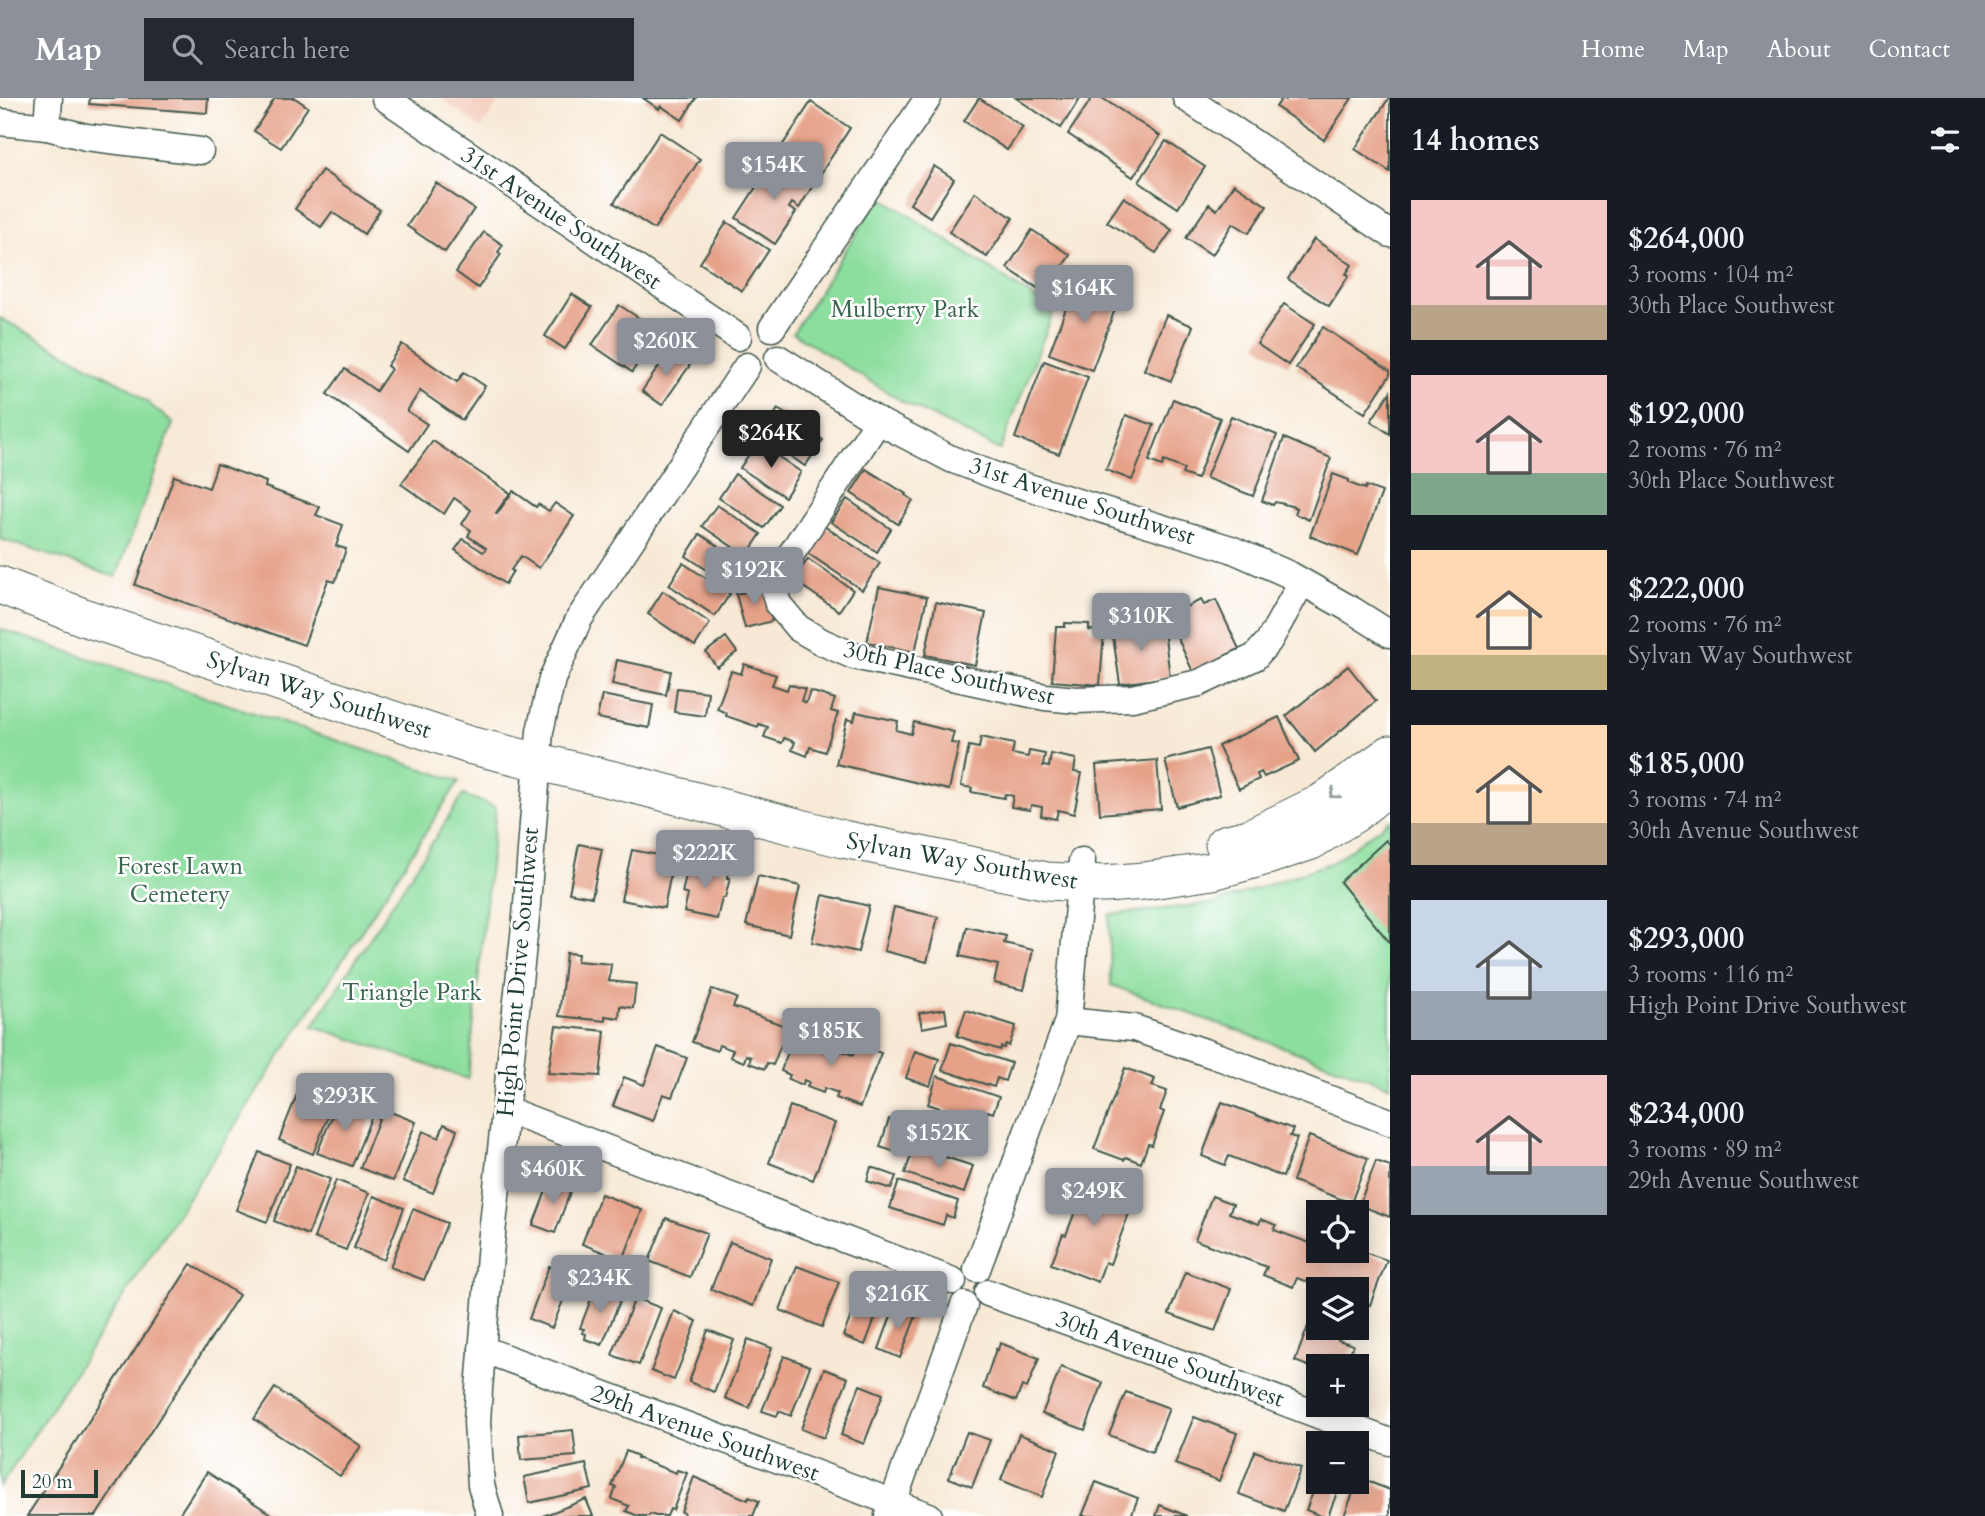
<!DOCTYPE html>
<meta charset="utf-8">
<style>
:root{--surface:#171b24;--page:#242831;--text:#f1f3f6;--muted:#9ea1a6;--accent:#8c9099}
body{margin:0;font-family:Cardo,serif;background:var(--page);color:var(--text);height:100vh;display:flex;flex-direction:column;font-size:26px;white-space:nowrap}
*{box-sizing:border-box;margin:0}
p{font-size:23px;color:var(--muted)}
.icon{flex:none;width:38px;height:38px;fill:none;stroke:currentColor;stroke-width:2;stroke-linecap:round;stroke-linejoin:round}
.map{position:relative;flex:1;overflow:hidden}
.panel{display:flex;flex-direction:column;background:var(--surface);width:595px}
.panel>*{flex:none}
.buttons{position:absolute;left:1306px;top:1102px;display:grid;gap:14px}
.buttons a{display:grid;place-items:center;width:63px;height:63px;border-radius:0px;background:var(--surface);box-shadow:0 4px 18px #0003;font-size:35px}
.scale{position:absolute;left:21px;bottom:18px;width:77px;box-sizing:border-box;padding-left:7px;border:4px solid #1f3d34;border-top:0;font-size:19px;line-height:24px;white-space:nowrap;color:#1f3d34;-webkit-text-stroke:5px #fff;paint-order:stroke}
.price{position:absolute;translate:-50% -60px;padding:0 16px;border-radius:7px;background:var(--accent);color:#fff;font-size:23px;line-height:46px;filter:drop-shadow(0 2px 4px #0008)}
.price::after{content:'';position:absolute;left:50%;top:42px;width:21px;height:16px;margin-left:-10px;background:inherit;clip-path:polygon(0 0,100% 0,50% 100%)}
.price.selected{background:#222;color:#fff}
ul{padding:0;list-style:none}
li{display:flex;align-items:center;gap:21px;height:175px;padding:0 21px}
li span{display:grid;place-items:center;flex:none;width:196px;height:140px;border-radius:0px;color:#555}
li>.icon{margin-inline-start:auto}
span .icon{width:84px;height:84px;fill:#fffc;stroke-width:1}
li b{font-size:30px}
h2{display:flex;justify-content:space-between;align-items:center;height:84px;padding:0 21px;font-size:30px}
header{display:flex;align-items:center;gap:42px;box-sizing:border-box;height:98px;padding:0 35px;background:var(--accent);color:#fff}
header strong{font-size:33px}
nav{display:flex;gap:38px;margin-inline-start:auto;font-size:24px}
.search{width:490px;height:63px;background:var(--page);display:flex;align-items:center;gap:18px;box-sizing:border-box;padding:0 24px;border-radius:0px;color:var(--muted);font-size:26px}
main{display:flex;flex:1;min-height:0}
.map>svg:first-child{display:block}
.built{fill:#f5d2c2}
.green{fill:#8cde9e;stroke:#568e69;stroke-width:2}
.building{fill:#e6a289}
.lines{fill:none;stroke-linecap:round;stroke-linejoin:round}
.street-casing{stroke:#3f574c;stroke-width:29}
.secondary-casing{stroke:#3f574c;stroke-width:39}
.street{stroke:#fff;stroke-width:26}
.secondary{stroke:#fff;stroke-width:37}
.oneway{stroke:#8f9e9a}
.labels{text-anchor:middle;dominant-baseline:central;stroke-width:5;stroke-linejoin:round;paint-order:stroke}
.street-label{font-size:24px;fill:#1f3d34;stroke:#fff}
.park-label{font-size:24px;fill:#3a654e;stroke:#fff}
</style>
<header>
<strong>Map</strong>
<div class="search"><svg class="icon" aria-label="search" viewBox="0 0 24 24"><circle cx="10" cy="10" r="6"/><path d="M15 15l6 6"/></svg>Search here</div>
<nav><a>Home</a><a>Map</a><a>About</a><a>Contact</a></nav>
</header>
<main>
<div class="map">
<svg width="1390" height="1418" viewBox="0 0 1390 1418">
<rect width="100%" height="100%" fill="#fff"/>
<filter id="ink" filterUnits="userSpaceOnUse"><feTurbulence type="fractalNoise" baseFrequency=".0143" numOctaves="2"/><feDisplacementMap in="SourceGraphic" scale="14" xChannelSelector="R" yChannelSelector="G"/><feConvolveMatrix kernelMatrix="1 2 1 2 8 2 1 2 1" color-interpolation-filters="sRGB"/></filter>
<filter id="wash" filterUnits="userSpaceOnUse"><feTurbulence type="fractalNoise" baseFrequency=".00686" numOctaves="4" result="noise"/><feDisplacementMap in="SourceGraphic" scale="28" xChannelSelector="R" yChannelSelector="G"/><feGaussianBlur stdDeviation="1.57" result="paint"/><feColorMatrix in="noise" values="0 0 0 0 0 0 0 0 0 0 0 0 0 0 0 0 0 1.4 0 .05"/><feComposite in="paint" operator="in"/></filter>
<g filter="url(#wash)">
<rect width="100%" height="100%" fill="#f7e9d5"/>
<polygon class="built" points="441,0 501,0 481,31"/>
<g class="green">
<polygon points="880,98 1054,213 1000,352 903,304 793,235"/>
<polygon points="0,220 128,289 173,325 116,479 0,441"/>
<polygon points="0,531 459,683 0,1389"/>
<polygon points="463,697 496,709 468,981 313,928"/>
<polygon points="1390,722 1390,988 1111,887 1109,817 1216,805 1333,764"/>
</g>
<g id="blocks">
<g class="building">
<polygon points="90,0 208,0 207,15 89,6"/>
<polygon points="275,0 295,0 308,9 281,50 254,33"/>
<polygon points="643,0 696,0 682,22 661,8 659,11"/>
<polygon points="979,0 1023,29 1007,52 964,23"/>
<polygon points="1016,0 1080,0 1061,30"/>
<polygon points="1092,0 1102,0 1160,38 1133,79 1068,36"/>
<polygon points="1282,0 1285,2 1286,0 1352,0 1324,42 1276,9"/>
<polygon points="1389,0 1390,0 1390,74 1355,51"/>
<polygon points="811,4 850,30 816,83 776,57"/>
<polygon points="660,34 700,61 654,131 614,105"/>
<polygon points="1166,43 1205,69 1178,110 1139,84"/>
<polygon points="773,63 812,89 799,110 792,105 789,110 796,114 775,146 736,120"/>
<polygon points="934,68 954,81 930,119 910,106"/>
<polygon points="322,72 380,112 364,136 332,114 321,129 295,111"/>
<polygon points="436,85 474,111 445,154 407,128"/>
<polygon points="1234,86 1267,108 1249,135 1233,125 1212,157 1186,140 1209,106 1217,112"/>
<polygon points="975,94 1013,120 987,159 949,134"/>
<polygon points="1124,99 1172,132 1156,155 1107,124"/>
<polygon points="727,124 769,152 742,193 700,165"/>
<polygon points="1032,132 1070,157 1045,195 1007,170"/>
<polygon points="484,134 503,147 498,154 501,156 478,190 456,174"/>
<polygon points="1314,141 1352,167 1346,176 1349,177 1329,208 1288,181"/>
<polygon points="1077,181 1120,198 1092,272 1049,256"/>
<polygon points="572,196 592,209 565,251 545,238"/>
<polygon points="1284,206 1315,226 1288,267 1257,246"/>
<polygon points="619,207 659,233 632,274 592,247"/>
<polygon points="1166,217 1193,228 1171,283 1144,272"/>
<polygon points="1323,229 1390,273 1390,277 1365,315 1296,270"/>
<polygon points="402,246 457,284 464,274 485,288 462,322 420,293 407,313 427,326 409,353 327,296 345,271 376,293 391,271 387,268"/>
<polygon points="670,252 690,267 662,307 642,293"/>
<polygon points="1044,263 1088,279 1059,356 1015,340"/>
<polygon points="1390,294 1390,336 1371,323"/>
<polygon points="1173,301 1220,320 1197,381 1182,376 1184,371 1164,363 1162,368 1149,363"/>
<polygon points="778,311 823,342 805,368 761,338"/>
<polygon points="1126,317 1154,327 1132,382 1106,372"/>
<polygon points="1231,318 1277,337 1253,398 1206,380"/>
<polygon points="1284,340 1331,360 1309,422 1295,416 1297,410 1284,406 1275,404 1273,407 1262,403"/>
<polygon points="433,343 510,395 496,415 497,416 513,393 536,409 538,406 549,413 555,405 574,418 539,470 521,458 511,472 513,473 505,486 455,452 463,441 483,454 486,450 468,438 471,432 462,426 471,412 454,400 444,416 401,386"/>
<polygon points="757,344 801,374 785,399 740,370"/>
<polygon points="217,366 266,384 265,389 320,409 316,417 343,427 336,448 346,451 335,484 328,482 304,547 135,487 174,378 209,390"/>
<polygon points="866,371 906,396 905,397 913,402 898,426 851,395"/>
<polygon points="735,376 780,407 764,430 719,400"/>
<polygon points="1333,376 1349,382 1349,385 1365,391 1366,388 1382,394 1358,457 1310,438"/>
<polygon points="847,401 891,431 877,454 831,424"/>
<polygon points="717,407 761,436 746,458 702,428"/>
<polygon points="824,428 880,465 862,492 806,454"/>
<polygon points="700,436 746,466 731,488 686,458"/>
<polygon points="808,461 853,492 839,513 793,482"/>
<polygon points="683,465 730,496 715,518 669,487"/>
<polygon points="764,489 772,523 745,530 736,496"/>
<polygon points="879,489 927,499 915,554 867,544"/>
<polygon points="663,493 710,525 695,548 648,516"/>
<polygon points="1201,502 1204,507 1216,502 1239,551 1193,574 1169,521 1181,515 1181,511"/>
<polygon points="936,504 986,515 975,567 925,557"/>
<polygon points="1163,524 1170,579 1120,586 1112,532"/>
<polygon points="1065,525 1089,526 1089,532 1104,533 1100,587 1052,583 1056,529 1065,529"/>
<polygon points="726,539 737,554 717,569 706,554"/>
<polygon points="617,562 671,573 666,597 612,586"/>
<polygon points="744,566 776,577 772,587 787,592 789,586 805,591 801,603 806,605 810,593 835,601 831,613 838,615 825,654 810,649 807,658 792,652 795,644 784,640 782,645 764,639 768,629 759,626 758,629 726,618 727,615 717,611 731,573 741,576"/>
<polygon points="1348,568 1376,603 1315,654 1286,618"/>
<polygon points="677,590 708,594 705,618 674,614"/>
<polygon points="602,597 653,607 649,630 597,620"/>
<polygon points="856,614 898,623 896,632 911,636 914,624 954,634 951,645 959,646 949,692 836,666 847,621 854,623"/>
<polygon points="1279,619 1299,663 1264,679 1261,674 1257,676 1259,681 1239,691 1218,648"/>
<polygon points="981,639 1014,646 1012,656 1028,659 1029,653 1045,656 1043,668 1049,669 1051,656 1076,661 1074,674 1082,675 1074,716 1058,712 1056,721 1041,718 1042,709 1031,707 1030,712 1011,709 1013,698 1005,696 1004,700 971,694 972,690 961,688 969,648 979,650"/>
<polygon points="1208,651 1220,697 1177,709 1165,662"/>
<polygon points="1157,662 1161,711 1100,716 1096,667"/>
<polygon points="1386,742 1390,747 1390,845 1340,784"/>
<polygon points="579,746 602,751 592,799 569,795"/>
<polygon points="632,752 674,760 664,810 621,802"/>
<polygon points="689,764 728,773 727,780 730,780 725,800 722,800 717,821 684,814 688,797 682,795"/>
<polygon points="758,778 800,788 789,837 746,827"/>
<polygon points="823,797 869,808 858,854 812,844"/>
<polygon points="894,809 938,819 927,864 884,853"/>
<polygon points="967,829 1006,838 1004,845 1033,852 1024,892 994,885 998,867 960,858"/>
<polygon points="566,855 578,856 577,863 611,866 609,883 636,886 633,910 620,908 619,920 605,918 605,923 559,918"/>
<polygon points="712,891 737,900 733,909 788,929 773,967 767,965 765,971 749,965 751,959 746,957 744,964 730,959 733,952 719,947 717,953 692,944"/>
<polygon points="945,911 947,925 922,930 919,915"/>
<polygon points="966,912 1016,928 1009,948 1006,946 1004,950 1001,949 1000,952 957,938"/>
<polygon points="556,928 605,933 600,978 548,975"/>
<polygon points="795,935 853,957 857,946 881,955 860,1009 836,1000 838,995 825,990 823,995 807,989 809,984 804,982 803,987 788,981 790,977 781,973"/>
<polygon points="951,945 1011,965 1005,983 997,980 994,989 942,972"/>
<polygon points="658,949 687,960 672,999 663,996 653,1023 613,1008 624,979 644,987"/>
<polygon points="915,953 939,961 930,988 906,980"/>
<polygon points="1125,970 1155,981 1152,988 1167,993 1160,1012 1164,1014 1152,1047 1148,1046 1141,1065 1126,1059 1124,1062 1094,1051"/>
<polygon points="937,978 999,999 993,1015 988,1013 984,1025 928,1006"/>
<polygon points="319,985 338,993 313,1056 279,1042 300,989 315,995"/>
<polygon points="339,1001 373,1015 352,1068 317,1055"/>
<polygon points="1222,1004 1293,1031 1290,1038 1297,1040 1283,1079 1229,1058 1225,1067 1202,1058"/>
<polygon points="790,1008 835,1025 813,1082 769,1065"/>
<polygon points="383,1011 416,1024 393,1083 360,1070"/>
<polygon points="929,1015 980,1032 973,1053 969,1051 968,1054 965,1053 964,1056 923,1042 926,1031 924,1031"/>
<polygon points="889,1021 914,1029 905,1057 880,1049"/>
<polygon points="444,1026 457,1032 433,1095 403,1083 423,1033 439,1040"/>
<polygon points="1309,1038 1368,1060 1351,1105 1293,1083"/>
<polygon points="914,1049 973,1068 964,1095 905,1075"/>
<polygon points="259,1054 290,1066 267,1124 236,1112"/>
<polygon points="1376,1063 1390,1068 1390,1119 1359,1107"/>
<polygon points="296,1068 330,1081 308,1137 274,1123"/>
<polygon points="871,1069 896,1078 891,1091 867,1083"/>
<polygon points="1090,1075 1133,1091 1126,1108 1131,1110 1110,1166 1105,1164 1098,1184 1051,1166 1063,1136 1066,1137"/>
<polygon points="551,1080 572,1089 555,1135 533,1127"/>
<polygon points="336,1082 369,1095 346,1152 314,1140"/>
<polygon points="899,1083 958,1103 953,1120 946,1117 943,1127 890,1110"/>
<polygon points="601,1096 642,1112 623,1162 582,1146"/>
<polygon points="374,1098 404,1110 384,1162 354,1150"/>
<polygon points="1212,1098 1233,1106 1229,1115 1259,1126 1261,1121 1276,1127 1274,1132 1318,1148 1318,1153 1332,1153 1361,1164 1364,1154 1387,1162 1370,1207 1356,1202 1356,1192 1328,1192 1297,1180 1293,1189 1263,1177 1267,1169 1195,1142"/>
<polygon points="413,1111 447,1125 424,1182 390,1169"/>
<polygon points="666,1120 707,1135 690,1179 649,1163"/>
<polygon points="730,1144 771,1160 753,1208 711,1191"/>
<polygon points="191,1166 239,1197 96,1418 27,1418"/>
<polygon points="549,1168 573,1177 552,1230 529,1221"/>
<polygon points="797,1168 839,1184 822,1229 780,1212"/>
<polygon points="1185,1174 1231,1191 1215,1233 1169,1216"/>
<polygon points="596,1188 622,1198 602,1247 585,1241 586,1236 582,1235 584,1231 580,1230"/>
<polygon points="861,1193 882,1201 865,1247 843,1238"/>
<polygon points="635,1200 661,1210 639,1267 612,1257"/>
<polygon points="895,1207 917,1215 900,1260 879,1251"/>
<polygon points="674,1213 697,1223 674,1282 651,1273"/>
<polygon points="1310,1223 1318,1226 1318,1230 1329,1230 1341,1235 1338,1242 1353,1247 1345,1269 1318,1269 1318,1272 1295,1263"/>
<polygon points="708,1232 734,1242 714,1294 689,1284"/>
<polygon points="748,1241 772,1250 749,1310 725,1300"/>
<polygon points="1000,1245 1039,1260 1027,1290 1022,1288 1016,1303 983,1290 996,1251 998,1252"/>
<polygon points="784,1258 810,1268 791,1318 779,1313 777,1318 762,1313"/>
<polygon points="1061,1269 1103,1285 1085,1332 1042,1316"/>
<polygon points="824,1271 848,1280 824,1340 801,1331"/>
<polygon points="860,1287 883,1296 864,1346 841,1337"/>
<polygon points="275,1290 361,1348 340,1378 254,1321"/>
<polygon points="1126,1294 1169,1310 1152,1354 1109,1337"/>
<polygon points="1194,1319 1237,1335 1219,1383 1175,1366"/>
<polygon points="573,1332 576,1358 521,1362 519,1337"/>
<polygon points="967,1334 990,1342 972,1389 949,1380"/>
<polygon points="1019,1336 1059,1352 1042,1399 1001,1382"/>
<polygon points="626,1353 638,1358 637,1360 676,1375 677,1372 687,1375 673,1412 670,1411 667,1418 656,1418 650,1416 649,1418 638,1418 626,1413 629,1408 612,1401 616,1389 612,1388"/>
<polygon points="1255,1353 1301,1370 1284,1413 1239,1396"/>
<polygon points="586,1366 592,1391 529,1405 524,1379"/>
<polygon points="207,1374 274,1418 178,1418"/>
<polygon points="694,1379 748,1402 749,1399 759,1403 753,1418 683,1418 684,1415 681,1414"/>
<polygon points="1359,1380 1390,1392 1390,1418 1344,1418"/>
<polygon points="1096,1384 1138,1400 1131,1418 1082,1418"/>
<polygon points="1317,1384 1341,1384 1328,1418 1321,1418 1306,1412"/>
<polygon points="586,1401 593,1418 543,1418"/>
<polygon points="1160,1407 1187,1418 1156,1418"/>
</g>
</g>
</g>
<g filter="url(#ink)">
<use href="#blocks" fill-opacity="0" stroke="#3f574c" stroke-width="2"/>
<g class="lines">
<defs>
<g id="street">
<polyline points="385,0 738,239"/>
<polyline points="1186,0 1390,136"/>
<polyline points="0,24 47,29 86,39 200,53"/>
<polyline points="47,29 49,0"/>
<polyline points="772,230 928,0"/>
<polyline points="778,260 878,323 951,361 1012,384 1231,451 1290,477 1352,512 1390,536"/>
<polyline points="878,323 782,470 773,487 778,506 798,530 822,544 854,558 1045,599 1077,602 1132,600 1199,585 1255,559 1269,543 1302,484"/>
<polyline points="1068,923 1134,930 1222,960 1390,1024"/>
<polyline points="506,1012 953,1183"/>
<polyline points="977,1171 1068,923 1082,763"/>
<polyline points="988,1195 1119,1242 1390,1344"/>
<polyline points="482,1251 929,1418"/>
<polyline points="490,1418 481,1387 477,1324 479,1291 491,1145 526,819 540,633 552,581 579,521 747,268"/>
<polyline points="888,1418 964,1207"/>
</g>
<g id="secondary">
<polyline points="0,487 86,520 469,647 643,689 843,741 1047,783 1105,786 1144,783 1213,773 1267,758 1311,743 1354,716 1390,687"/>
<polyline points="1224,746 1249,740 1321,705 1390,656"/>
</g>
</defs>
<use href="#street" class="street-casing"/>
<use href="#secondary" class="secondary-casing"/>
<use href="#street" class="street"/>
<use href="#secondary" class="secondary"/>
</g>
<defs><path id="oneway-chevron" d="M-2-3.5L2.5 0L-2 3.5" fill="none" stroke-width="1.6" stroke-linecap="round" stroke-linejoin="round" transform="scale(1.75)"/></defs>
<use class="oneway" href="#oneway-chevron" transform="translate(1334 696) rotate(144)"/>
</g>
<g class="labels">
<g class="street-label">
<text transform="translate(561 120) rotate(34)">31st Avenue Southwest</text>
<text transform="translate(1082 403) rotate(18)">31st Avenue Southwest</text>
<text transform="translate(949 575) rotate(13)">30th Place Southwest</text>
<text transform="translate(319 597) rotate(18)">Sylvan Way Southwest</text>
<text transform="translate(962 763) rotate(10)">Sylvan Way Southwest</text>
<text transform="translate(518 874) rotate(-85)">High Point Drive Southwest</text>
<text transform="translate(1170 1261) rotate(20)">30th Avenue Southwest</text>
<text transform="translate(705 1335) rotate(20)">29th Avenue Southwest</text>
</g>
<g class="park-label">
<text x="905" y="211">Mulberry Park</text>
<text x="180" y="768">Forest Lawn<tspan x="180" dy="28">Cemetery</tspan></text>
<text x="412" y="894">Triangle Park</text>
</g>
</g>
</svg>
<div class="buttons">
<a><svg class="icon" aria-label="locate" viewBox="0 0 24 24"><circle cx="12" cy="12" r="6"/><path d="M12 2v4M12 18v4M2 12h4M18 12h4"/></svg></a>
<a><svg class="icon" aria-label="layers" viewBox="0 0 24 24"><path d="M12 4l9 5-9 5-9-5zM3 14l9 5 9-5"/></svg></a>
<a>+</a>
<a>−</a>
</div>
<div class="scale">20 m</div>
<b class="price" style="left:774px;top:104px">$154K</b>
<b class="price" style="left:1084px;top:227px">$164K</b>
<b class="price" style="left:666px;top:280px">$260K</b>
<b class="price selected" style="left:771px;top:372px">$264K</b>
<b class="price" style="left:754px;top:509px">$192K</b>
<b class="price" style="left:1141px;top:555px">$310K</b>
<b class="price" style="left:705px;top:792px">$222K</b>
<b class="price" style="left:831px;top:970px">$185K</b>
<b class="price" style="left:345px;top:1035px">$293K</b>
<b class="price" style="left:939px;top:1072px">$152K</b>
<b class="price" style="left:553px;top:1108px">$460K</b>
<b class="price" style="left:1094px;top:1130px">$249K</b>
<b class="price" style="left:600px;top:1217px">$234K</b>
<b class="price" style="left:898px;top:1233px">$216K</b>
</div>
<section class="panel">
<h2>14 homes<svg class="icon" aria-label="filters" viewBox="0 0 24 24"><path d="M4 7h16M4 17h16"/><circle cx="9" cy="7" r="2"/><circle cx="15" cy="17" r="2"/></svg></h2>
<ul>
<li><span style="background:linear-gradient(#f6c9c9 75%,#b9a48a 0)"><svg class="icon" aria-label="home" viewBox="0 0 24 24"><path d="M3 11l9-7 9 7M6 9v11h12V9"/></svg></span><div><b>$264,000</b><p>3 rooms · 104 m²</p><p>30th Place Southwest</p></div></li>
<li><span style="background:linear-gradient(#f6c9c9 70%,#7fa58c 0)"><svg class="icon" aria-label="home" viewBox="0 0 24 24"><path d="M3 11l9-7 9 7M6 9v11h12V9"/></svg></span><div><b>$192,000</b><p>2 rooms · 76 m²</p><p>30th Place Southwest</p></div></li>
<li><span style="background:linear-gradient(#ffd9b3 75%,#c2b280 0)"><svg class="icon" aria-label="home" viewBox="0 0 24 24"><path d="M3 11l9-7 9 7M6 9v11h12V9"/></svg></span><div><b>$222,000</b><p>2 rooms · 76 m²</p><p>Sylvan Way Southwest</p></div></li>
<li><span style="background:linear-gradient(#ffd9b3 70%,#b9a48a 0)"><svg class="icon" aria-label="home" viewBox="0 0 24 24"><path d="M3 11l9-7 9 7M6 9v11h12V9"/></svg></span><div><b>$185,000</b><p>3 rooms · 74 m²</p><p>30th Avenue Southwest</p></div></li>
<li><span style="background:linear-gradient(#c9d6e8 65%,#9aa5b1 0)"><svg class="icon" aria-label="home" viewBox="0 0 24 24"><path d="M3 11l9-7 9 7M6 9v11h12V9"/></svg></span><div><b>$293,000</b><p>3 rooms · 116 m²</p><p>High Point Drive Southwest</p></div></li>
<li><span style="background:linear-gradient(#f6c9c9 65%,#9aa5b1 0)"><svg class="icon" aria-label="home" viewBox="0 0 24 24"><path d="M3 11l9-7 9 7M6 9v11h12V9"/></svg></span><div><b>$234,000</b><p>3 rooms · 89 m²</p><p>29th Avenue Southwest</p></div></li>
</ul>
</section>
</main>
